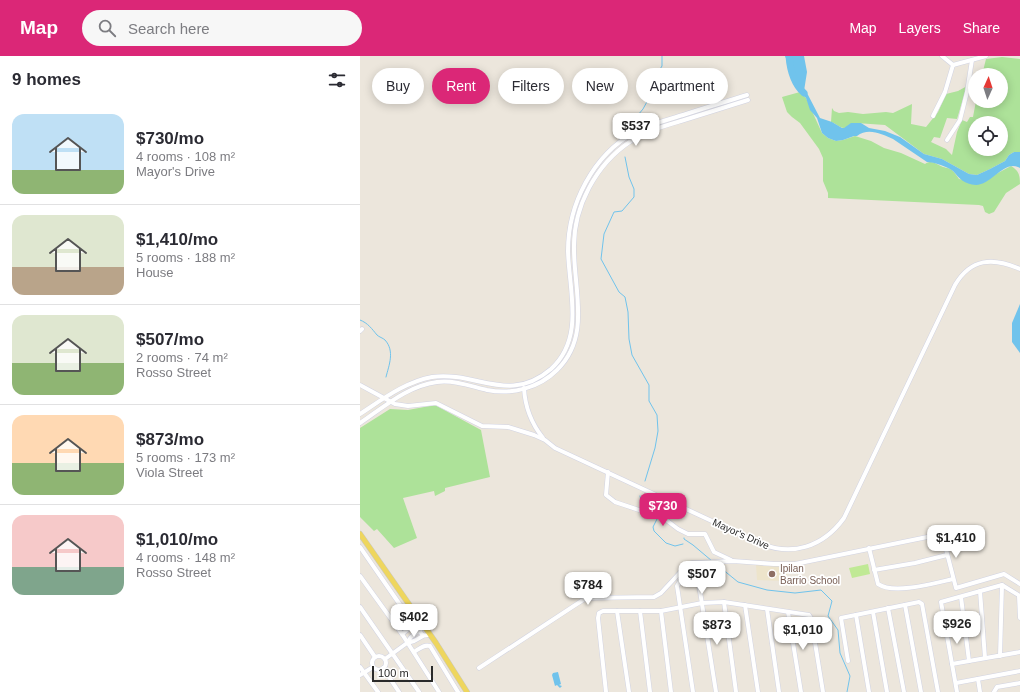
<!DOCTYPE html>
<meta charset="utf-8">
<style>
:root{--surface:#fff;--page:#f7f7f7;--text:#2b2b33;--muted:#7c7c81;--line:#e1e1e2;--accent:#db2777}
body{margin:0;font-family:Arial,sans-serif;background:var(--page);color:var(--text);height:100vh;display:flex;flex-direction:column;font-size:15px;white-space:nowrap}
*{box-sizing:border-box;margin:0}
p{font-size:13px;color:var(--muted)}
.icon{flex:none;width:22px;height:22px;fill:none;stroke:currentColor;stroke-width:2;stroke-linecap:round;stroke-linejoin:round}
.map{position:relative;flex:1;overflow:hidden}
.drawer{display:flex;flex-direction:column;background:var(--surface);width:360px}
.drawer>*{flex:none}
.banner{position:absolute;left:12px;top:12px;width:380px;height:36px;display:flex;gap:8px}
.needle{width:26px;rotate:3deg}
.buttons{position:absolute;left:608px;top:12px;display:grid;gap:8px}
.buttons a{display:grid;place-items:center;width:40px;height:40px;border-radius:50%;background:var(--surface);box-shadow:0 2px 10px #0003;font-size:20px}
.scale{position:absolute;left:12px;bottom:10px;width:61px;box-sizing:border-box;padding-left:4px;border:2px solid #2a2a2a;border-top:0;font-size:11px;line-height:14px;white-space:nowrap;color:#2a2a2a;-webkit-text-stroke:3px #fff;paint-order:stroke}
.price{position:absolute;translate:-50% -34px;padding:0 9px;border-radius:8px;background:#fff;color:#222;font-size:13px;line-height:26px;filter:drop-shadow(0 1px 2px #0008)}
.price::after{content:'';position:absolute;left:50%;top:24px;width:12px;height:9px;margin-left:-6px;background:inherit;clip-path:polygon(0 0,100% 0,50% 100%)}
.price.selected{background:var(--accent);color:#fff}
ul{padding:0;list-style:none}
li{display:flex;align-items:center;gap:12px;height:100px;padding:0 12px}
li+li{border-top:1px solid var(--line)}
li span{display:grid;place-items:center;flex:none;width:112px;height:80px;border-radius:12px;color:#555}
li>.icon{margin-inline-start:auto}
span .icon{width:48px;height:48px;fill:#fffc;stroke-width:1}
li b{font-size:17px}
h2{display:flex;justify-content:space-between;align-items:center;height:48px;padding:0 12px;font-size:17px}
.tag{padding:0 14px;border-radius:18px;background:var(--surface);box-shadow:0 2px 10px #0003;font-size:14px;line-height:36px}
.tag.selected{background:var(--accent);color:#fff}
header{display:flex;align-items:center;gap:24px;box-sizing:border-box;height:56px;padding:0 20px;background:var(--accent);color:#fff}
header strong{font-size:19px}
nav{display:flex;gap:22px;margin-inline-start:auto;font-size:14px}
.search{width:280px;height:36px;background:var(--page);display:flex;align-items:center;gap:10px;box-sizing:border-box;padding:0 14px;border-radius:22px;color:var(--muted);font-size:15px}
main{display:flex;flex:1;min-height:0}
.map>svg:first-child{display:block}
.education{fill:#ede4cb}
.green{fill:#ade299;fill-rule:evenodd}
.pitch{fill:#c0e995}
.water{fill:#70c3ec}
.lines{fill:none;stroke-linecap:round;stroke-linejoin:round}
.stream{stroke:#70c3ec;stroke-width:1}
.river{stroke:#70c3ec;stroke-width:7}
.minor-casing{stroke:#d1d3e2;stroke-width:5}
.major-casing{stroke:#c8c8c8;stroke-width:6}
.minor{stroke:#fff;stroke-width:4}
.major{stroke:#eed65e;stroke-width:5}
.education-dot{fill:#8d6e63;stroke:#fff;stroke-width:1.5}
.labels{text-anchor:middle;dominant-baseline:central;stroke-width:3.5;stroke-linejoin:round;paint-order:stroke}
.street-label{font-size:10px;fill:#2a2a2a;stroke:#fff}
.education-label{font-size:10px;fill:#785e54;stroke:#fff;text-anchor:start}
</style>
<header>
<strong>Map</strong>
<div class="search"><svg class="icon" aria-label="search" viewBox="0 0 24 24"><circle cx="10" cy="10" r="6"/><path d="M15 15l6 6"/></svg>Search here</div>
<nav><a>Map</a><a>Layers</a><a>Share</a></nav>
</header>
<main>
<section class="drawer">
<h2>9 homes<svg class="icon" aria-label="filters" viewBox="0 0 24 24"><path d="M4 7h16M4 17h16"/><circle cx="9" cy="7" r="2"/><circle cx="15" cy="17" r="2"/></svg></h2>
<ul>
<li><span style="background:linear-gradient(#bfe0f5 70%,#8fb573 0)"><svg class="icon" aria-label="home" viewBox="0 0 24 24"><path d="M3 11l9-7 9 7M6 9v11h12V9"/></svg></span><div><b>$730/mo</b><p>4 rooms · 108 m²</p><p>Mayor's Drive</p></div></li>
<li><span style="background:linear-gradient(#dfe7d0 65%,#b9a48a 0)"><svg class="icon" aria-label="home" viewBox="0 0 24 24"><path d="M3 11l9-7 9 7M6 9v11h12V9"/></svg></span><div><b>$1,410/mo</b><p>5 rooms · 188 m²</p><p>House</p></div></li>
<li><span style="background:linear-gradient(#dfe7d0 60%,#8fb573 0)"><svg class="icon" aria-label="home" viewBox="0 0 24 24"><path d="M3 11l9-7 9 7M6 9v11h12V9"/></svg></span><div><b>$507/mo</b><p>2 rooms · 74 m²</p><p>Rosso Street</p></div></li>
<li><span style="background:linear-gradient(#ffd9b3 60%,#8fb573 0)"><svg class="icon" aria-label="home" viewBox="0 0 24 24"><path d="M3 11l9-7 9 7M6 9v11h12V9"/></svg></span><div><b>$873/mo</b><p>5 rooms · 173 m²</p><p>Viola Street</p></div></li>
<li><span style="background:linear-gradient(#f6c9c9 65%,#7fa58c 0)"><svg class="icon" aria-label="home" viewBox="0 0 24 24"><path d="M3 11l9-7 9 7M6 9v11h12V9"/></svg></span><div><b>$1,010/mo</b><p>4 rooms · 148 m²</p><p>Rosso Street</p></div></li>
</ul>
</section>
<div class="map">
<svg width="660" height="636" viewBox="0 0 660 636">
<rect width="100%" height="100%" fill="#ece6dc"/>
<polygon class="education" points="396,509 411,509 428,512 426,525 397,524"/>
<g class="green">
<path d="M642,1L660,3V96H654L649,99L645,105L630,113L617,119L609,118L582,103L564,98L525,69L496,67C491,67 488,72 484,72C480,72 475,67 471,66L472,52L474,55L479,57L488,56L503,58L526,56L533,57L552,48L551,68L566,71L578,56L586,38L598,35L607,30L597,63L587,62L580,82L574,81L571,86L586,93L592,99L597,76L602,64L607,66L610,61H613L616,45H641V19H622L626,3ZM615,67H641V93H615Z"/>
<path d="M440,36L446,42L462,77L468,82L476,85L483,84L495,80L511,85L524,92L541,97L565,108C572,103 577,109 583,111C587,112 590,112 593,115C595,117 597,120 599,123L623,127L636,118L651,110C659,115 660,119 660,128L646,137L634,156L629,158L625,156L623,150L619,149L468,142V137L463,125V102L459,93L440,67L432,61L427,56L422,41Z"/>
<polygon points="75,349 121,374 130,421 85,432 85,435 75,440 74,435 43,442 57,482 34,492 17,473 14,475 0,461 0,372 30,353 48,354"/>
</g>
<polygon class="pitch" points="508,508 510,518 492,522 489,512"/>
<g class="water">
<path d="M425,0H444L447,16L444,35L447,37L460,62L472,66L482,72H484L491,67H501L509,72L525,75L540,81L564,98L582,103L609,118L617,119L630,113L645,105L649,99L654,96H660V112C644,103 632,129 616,129C604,128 600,123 593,115C589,111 573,106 567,106L533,83C522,78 508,71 497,80H494L483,84L476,85L468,82L462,77L457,62L450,54L446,42L440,36Z"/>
<polygon points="660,248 660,297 652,286 652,267"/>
<polygon points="198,616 201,628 199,629 202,630 200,632 197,629 195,630 192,619 193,617"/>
</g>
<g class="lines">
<g class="stream">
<polyline points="270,70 273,65 283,53 289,42 295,21 302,10 302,0"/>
<polyline points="265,101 269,121 274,133 274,141 262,155 254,156 244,178 241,203 259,236 265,241 268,256 269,283 272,299 289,329 289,345 297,359 298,375 295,392 285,425"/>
<path d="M0,264C8,267 12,273 17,279C19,281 23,282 25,284C35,295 29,309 26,321"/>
<polyline points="280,440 281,444 294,451 298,457"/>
<polyline points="298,461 293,471 294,475 306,487 315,490 323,488"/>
<polyline points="324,482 324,483 333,489 352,505"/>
<polyline points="356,508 378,526 407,534 435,537 461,534 472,545 468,560 478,574 480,597 490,620 487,636"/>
</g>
<path class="river" d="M429,0C430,13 434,28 444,37"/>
<defs>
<g id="minor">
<polyline points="582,0 593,9"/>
<polyline points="593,9 626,0"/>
<polyline points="573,60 585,36 593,9"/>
<polyline points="587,84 600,64 607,36 612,4"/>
<polyline points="0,275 2,273"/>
<path d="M0,329L35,348L48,350L76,347L122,370L148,371L174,379L185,384L195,392L399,487C432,501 463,491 484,462L595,229C611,202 633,201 660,213"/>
<path d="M164,332C165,351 171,367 183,382"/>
<path d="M0,358C23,343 45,326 72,321C117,315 149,349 191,313C225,282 209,235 208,195C208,148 233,99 275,76C290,68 307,64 323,59C344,52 365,46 387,39"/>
<path d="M0,367C24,351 47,330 77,326C95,324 110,330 127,334C152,339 179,332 197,314C231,281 214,235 214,193C213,151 236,108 271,85C286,75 304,70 321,65C343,58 366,51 388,44"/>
<polyline points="248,416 246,439 255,446 291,458 301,460 318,473 328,478 345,478 354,496 371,504"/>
<polyline points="0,491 52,566 51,571 42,578"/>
<path d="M509,492L518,528C534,539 575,527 593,523"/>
<polyline points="514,514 555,507 587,499"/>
<polyline points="0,520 42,578 79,636"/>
<polyline points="620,535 625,602"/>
<polyline points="659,540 660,562"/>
<polyline points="601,541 609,605"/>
<polyline points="364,546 376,636"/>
<polyline points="385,549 398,636"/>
<polyline points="545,549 561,636"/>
<polyline points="0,551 59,636"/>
<polyline points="528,552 544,636"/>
<polyline points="407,553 419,636"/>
<polyline points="257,555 269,636"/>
<polyline points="280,555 290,636"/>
<polyline points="301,555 311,636"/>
<polyline points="428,556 441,636"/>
<polyline points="513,556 527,636"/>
<polyline points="496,559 509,636"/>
<path d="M64,569C56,574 62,583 70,578"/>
<polyline points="0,579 15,601"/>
<polyline points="47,587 51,581 60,574"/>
<path d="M54,596C59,593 64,588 70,590L98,636"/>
<polyline points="640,600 642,529"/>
<circle cx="19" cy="607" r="7"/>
<polyline points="25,603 47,587 54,585 63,580"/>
<polyline points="488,605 481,562 559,546 562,548 578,636"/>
<polyline points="592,608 660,596"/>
<polyline points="0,611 18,636"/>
<polyline points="23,612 39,636"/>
<polyline points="119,612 226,542 294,541 301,537 328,508 332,507 373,505 414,508 435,508 582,478 596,532 644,518 660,528"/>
<polyline points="0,619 13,611"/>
<polyline points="618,623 620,636"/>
<polyline points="596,627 660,615"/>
<polyline points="246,636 238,562 239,557 243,555 301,555 342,547 364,546 449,559 451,562 463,636"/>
<polyline points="333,636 317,530 320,525 333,523 337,525 339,529 356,636"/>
<polyline points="597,636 581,546 642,529 660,540"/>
<polyline points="634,636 637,631 660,627"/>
</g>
<polyline id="major" points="0,478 76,587 107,636"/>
</defs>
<use href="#minor" class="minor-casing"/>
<use href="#major" class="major-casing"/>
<use href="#minor" class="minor"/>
<use href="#major" class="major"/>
</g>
<circle class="education-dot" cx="412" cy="518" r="4"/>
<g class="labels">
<g class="street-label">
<text transform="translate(381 478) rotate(24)">Mayor's Drive</text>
</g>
<g class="education-label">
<text x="420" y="512">Ipilan<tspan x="420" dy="12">Barrio School</tspan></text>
</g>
</g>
</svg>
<div class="buttons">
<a><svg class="needle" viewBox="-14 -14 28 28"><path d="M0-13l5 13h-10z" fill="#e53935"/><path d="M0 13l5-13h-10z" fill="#7c7c81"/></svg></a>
<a><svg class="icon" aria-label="locate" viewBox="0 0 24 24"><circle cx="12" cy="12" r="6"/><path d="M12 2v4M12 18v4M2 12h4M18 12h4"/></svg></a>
</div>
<div class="scale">100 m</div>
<b class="price" style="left:276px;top:91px">$537</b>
<b class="price selected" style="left:303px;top:471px">$730</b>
<b class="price" style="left:596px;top:503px">$1,410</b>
<b class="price" style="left:342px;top:539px">$507</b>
<b class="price" style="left:228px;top:550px">$784</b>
<b class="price" style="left:54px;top:582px">$402</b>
<b class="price" style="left:597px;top:589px">$926</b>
<b class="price" style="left:357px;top:590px">$873</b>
<b class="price" style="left:443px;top:595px">$1,010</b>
<div class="banner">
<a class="tag">Buy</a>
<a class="tag selected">Rent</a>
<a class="tag">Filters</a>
<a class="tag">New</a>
<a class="tag">Apartment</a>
</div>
</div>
</main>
